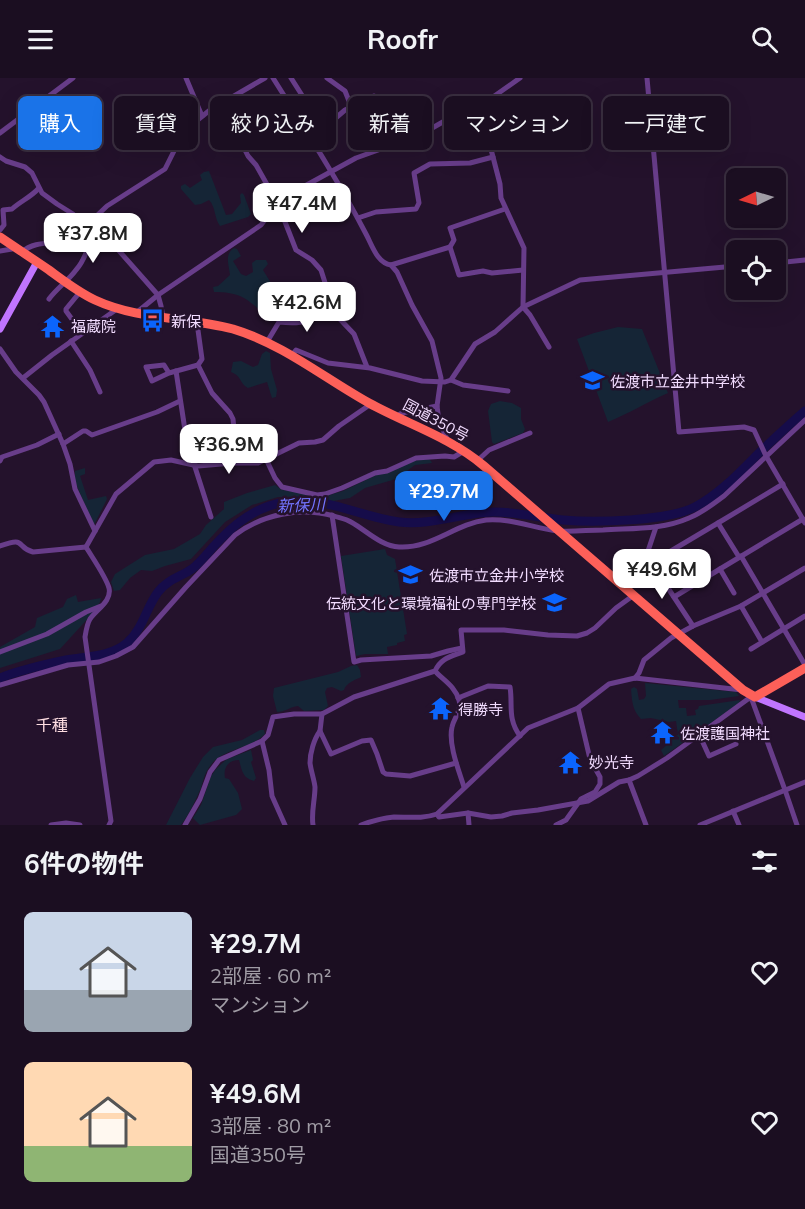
<!DOCTYPE html>
<html lang="ja">
<meta charset="utf-8">
<style>
:root{--surface:#1b0e21;--page:#24172a;--text:#f1f3f6;--muted:#a09ca5;--line:#392e3f;--accent:#1a73e8}
body{margin:0;font-family:Mulish,"Noto Sans JP",sans-serif;background:var(--page);color:var(--text);height:100vh;display:flex;flex-direction:column;font-size:22px;white-space:nowrap}
*{box-sizing:border-box;margin:0}
p{font-size:20px;color:var(--muted)}
.icon{flex:none;width:33px;height:33px;fill:none;stroke:currentColor;stroke-width:2;stroke-linecap:round;stroke-linejoin:round}
.map{position:relative;height:747px;overflow:hidden}
.sheet{display:flex;flex-direction:column;background:var(--surface);flex:1}
.sheet>*{flex:none}
.guide{position:absolute;left:18px;top:18px;width:770px;height:54px;display:flex;gap:12px}
.needle{width:39px;rotate:265deg}
.controls{position:absolute;left:726px;top:90px;display:grid;gap:12px}
.controls a{display:grid;place-items:center;width:60px;height:60px;border-radius:9px;background:var(--surface);box-shadow:0 6px 24px #0002,0 0 0 2px var(--line);font-size:30px}
.price{position:absolute;translate:-50% -51px;padding:0 14px;border-radius:12px;background:#fff;color:#222;font-size:20px;line-height:39px;filter:drop-shadow(0 2px 3px #0008)}
.price::after{content:'';position:absolute;left:50%;top:36px;width:18px;height:14px;margin-left:-9px;background:inherit;clip-path:polygon(0 0,100% 0,50% 100%)}
.price.on{background:var(--accent);color:#fff}
ul{padding:0;list-style:none}
li{display:flex;align-items:center;gap:18px;height:150px;padding:0 24px}
li span{display:grid;place-items:center;flex:none;width:168px;height:120px;border-radius:9px;color:#555}
li>.icon{margin-inline-start:auto}
span .icon{width:72px;height:72px;fill:#fffc;stroke-width:1}
li b{font-size:26px}
h2{display:flex;justify-content:space-between;align-items:center;height:72px;padding:0 24px;font-size:26px}
.tag{padding:0 21px;border-radius:9px;background:var(--surface);box-shadow:0 6px 24px #0002,0 0 0 2px var(--line);font-size:21px;line-height:54px}
.tag.on{background:var(--accent);color:#fff}
header{display:flex;justify-content:space-between;align-items:center;height:78px;padding:0 24px;background:var(--surface);font-size:27px;font-weight:700}
.map>svg:first-child{display:block}
.green{fill:#152536}
.lines{fill:none;stroke-linecap:round;stroke-linejoin:round}
.river{stroke:#160c4a;stroke-width:9}
.street{stroke:#683d8a;stroke-width:5}
.secondary{stroke:#c075fe;stroke-width:7}
.highway{stroke:#fd6059;stroke-width:9}
.labels{text-anchor:middle;dominant-baseline:central;stroke-width:5;stroke-linejoin:round;paint-order:stroke}
.poi-label{font-size:15px;fill:#f2dcff;stroke:#24122c;text-anchor:start}
.street-label{font-size:15px;fill:#f2dcff;stroke:#24122c}
.water-label{font-size:16px;font-style:italic;fill:#7374fe;stroke:#24122c}
.neighbourhood-label{font-size:16px;fill:#ffdee2;stroke:#24122c}
</style>
<header><svg class="icon" aria-label="menu" viewBox="0 0 24 24"><path d="M4 6h16M4 12h16M4 18h16"/></svg>Roofr<svg class="icon" aria-label="search" viewBox="0 0 24 24"><circle cx="10" cy="10" r="6"/><path d="M15 15l6 6"/></svg></header>
<div class="map">
<svg width="805" height="747" viewBox="0 0 805 747">
<rect width="100%" height="100%" fill="#24122c"/>
<g class="green">
<path d="M209,93L226,137L232,136L241,125L240,117L242,115L244,117L251,136L248,139L220,148C214,140 216,129 209,122L201,126L195,127L181,111V108L185,106L190,110L202,102L200,97L204,94Z"/>
<path d="M234,170L237,171L241,178L233,183L241,196L246,198L253,194L252,185L256,182H266L268,186L263,192L271,205L258,221L263,230L269,234V237C259,233 253,225 244,220C235,215 225,214 214,214L213,209L218,208L230,197C229,187 224,176 234,170Z"/>
<path d="M618,249L642,251L668,315C647,324 628,336 608,344L577,261L594,255Z"/>
<path d="M266,273L270,275L271,291L277,312L276,319L272,320L267,304L248,310C239,305 242,298 231,294L233,284L241,283L253,289L258,287L262,276Z"/>
<polygon points="500,323 512,325 521,330 521,341 525,351 523,355 494,366 492,364 488,333 491,326"/>
<polygon points="429,381 431,383 432,385 415,387 396,401 365,410 350,420 333,423 295,419 278,419 252,427 225,444 191,481 165,488 152,493 141,492 130,500 120,512 114,513 111,504 115,496 145,477 174,471 200,456 206,447 224,431 224,424 247,415 275,407 282,412 326,418 343,413 374,398 412,383"/>
<polygon points="85,390 85,396 80,398 88,422 106,418 107,421 94,447 75,404 75,393"/>
<polygon points="385,471 387,477 395,481 407,556 404,557 405,563 397,565 397,567 387,569 388,576 365,576 356,578 341,478"/>
<polygon points="76,517 78,524 101,520 100,524 92,536 60,571 0,590 0,569 35,549 37,540 63,529 67,521"/>
<path d="M357,587L360,592L361,599C355,602 346,605 344,612L341,613L332,609L327,610L325,614L328,628L324,632L304,633L298,628C290,629 285,634 277,634L273,618L274,610L338,594L351,588Z"/>
<path d="M645,605L736,614L739,618L710,622H678L679,630H686L687,638L696,637L695,632L698,631L699,628L740,622L739,625L664,678L661,672L667,667L669,660L678,657L676,643L669,644L651,640L641,641C632,632 632,622 631,611L634,609L637,611L639,622L644,621L646,618Z"/>
<path d="M260,652H264L265,656C249,672 223,670 210,688C205,694 203,703 201,710C195,723 190,735 181,747H166L190,700L203,679L213,669L242,662Z"/>
<path d="M251,672L253,682L251,684L256,700L254,703C242,700 242,692 239,682C228,682 223,690 225,700L229,701L238,715L242,731L236,737L200,747L193,740L201,727L211,698L216,691L227,681Z"/>
</g>
<g class="lines">
<path class="river" d="M0,600C18,593 47,586 66,582C88,578 110,579 127,565C143,551 146,530 158,514C167,502 180,499 192,491C200,485 207,476 214,468C230,451 246,436 269,428C317,412 354,438 399,444C433,448 462,434 495,434C518,434 540,440 563,442C594,445 668,443 695,429C720,416 741,393 761,373C776,359 790,346 805,333"/>
<g class="street">
<polyline points="186,0 202,38"/>
<path d="M273,0C305,51 338,102 366,156C372,167 377,185 391,187L397,194L412,227L432,263L441,300L437,328L439,343L447,361"/>
<polyline points="291,0 305,22"/>
<polyline points="327,0 345,13 351,28"/>
<polyline points="647,0 679,354 744,349 754,352 766,378 805,445"/>
<polyline points="227,22 239,44 242,66 248,78 256,87 278,126 296,172 312,182 321,192 335,236 354,256 367,289"/>
<polyline points="0,55 73,0"/>
<polyline points="309,58 323,51 345,32 374,18 420,57"/>
<polyline points="0,79 6,83 25,89 32,95 42,115 57,126 73,136 87,153 113,166 158,217 161,228 163,239"/>
<polyline points="493,79 500,106 501,120 524,170 523,229 530,237 549,269"/>
<polyline points="505,131 450,150 454,162 450,169 459,197 483,193 492,195 523,192"/>
<polyline points="358,140 376,134 416,131 419,125 414,95 430,86 470,85 493,79 479,26"/>
<path d="M0,152L4,147L3,132L12,131C21,123 31,119 39,110"/>
<polyline points="0,173 12,171 15,169"/>
<path d="M22,174C34,163 51,166 66,163C72,161 79,158 86,156L87,147L107,128L165,91L184,53L210,32L265,0"/>
<polyline points="776,185 805,182"/>
<polyline points="391,187 450,169"/>
<polyline points="80,214 66,231 66,233 82,255"/>
<path d="M49,221C57,210 68,203 76,192C84,183 90,167 91,155"/>
<polyline points="136,235 158,217 261,147 281,121 356,80 420,57 448,41 493,19 520,0"/>
<polyline points="197,245 202,281 198,287 212,315 230,335 233,341 234,351 231,374 233,385"/>
<polyline points="71,263 90,292 100,314"/>
<path d="M267,264L279,244C305,247 311,243 332,227"/>
<polyline points="0,271 16,294 39,317 44,324 63,366 70,386 75,411 95,453"/>
<polyline points="292,277 296,272 328,285 370,290 422,303 445,304 451,302 475,266 495,254 523,229 580,202 736,188"/>
<polyline points="176,293 190,385"/>
<polyline points="169,295 164,287 146,289 152,303 169,295 198,287"/>
<polyline points="23,300 52,277 117,231"/>
<polyline points="451,302 463,307 508,313"/>
<polyline points="397,338 402,335 437,328"/>
<polyline points="63,366 83,353 86,353 92,357 157,334 180,323"/>
<polyline points="266,381 275,400 282,409 317,417 325,416 342,410 375,395 387,393 416,380 445,378 454,379 464,373"/>
<polyline points="0,383 2,379 37,367 59,356"/>
<polyline points="477,383 489,372 530,355"/>
<polyline points="194,386 211,439"/>
<polyline points="332,437 354,584 361,582 431,578 448,573 462,570"/>
<polyline points="656,449 647,476 647,481 653,493 664,504 693,548"/>
<path d="M0,468C27,458 15,469 33,474L86,469"/>
<polyline points="86,469 116,416 154,384 171,382 198,388 233,385 258,385 299,365 315,364 323,362 339,348 368,328 370,325"/>
<path d="M86,469C92,479 106,499 109,510C112,523 97,531 90,541C87,546 86,553 85,559L111,743L109,747"/>
<polyline points="741,478 805,587"/>
<polyline points="739,479 718,445 783,406"/>
<polyline points="649,486 718,445"/>
<polyline points="734,515 720,491 803,441"/>
<polyline points="674,519 720,491"/>
<polyline points="741,528 762,564"/>
<polyline points="751,571 805,538"/>
<polyline points="0,574 47,556 86,534 101,528"/>
<path d="M435,593C443,602 455,608 459,622C462,633 454,639 452,649C448,666 459,693 464,709"/>
<polyline points="635,600 639,595 644,582 671,560 693,548 741,528 805,490"/>
<path d="M0,607L68,587L99,584L116,578L133,569L186,509L235,457C263,436 300,429 334,438C340,440 346,441 351,444C367,453 381,468 399,469C431,471 455,446 486,442C511,440 533,450 558,453C573,454 589,452 603,452C632,450 662,452 689,440C702,435 713,426 724,418L805,342"/>
<path d="M458,620L488,608L510,609C513,627 507,640 520,658"/>
<polyline points="320,653 331,676 362,663 371,662 377,676 383,694 386,696 410,698 456,685"/>
<polyline points="699,656 709,678 736,666"/>
<polyline points="629,702 646,747"/>
<polyline points="733,733 739,747"/>
<polyline points="468,735 469,747"/>
<polyline points="437,736 439,739 468,735 491,739 502,738 512,735 538,732 588,723 619,704 629,702 638,698 667,680 748,621 755,619 752,622 785,712 797,747"/>
<polyline points="51,747 66,745 80,747"/>
<polyline points="185,747 200,721 210,694 219,682 262,663"/>
<polyline points="285,747 272,718 269,692 262,663 268,657 273,639 294,636 322,636"/>
<path d="M313,747C311,734 315,722 315,709C314,701 311,693 310,685C310,675 314,661 320,653L322,636L354,619L435,593C441,580 450,579 463,574L461,552H504L548,557L577,558L587,555L595,550L616,530L634,517"/>
<path d="M361,747C372,743 382,740 394,739C409,739 423,741 437,736L528,650L578,630L609,606L635,600L742,612"/>
<polyline points="556,747 566,742 581,721 595,714 600,706 600,699 590,681 578,630"/>
<polyline points="700,747 805,704"/>
</g>
<g class="secondary">
<polyline points="0,251 37,184"/>
<polyline points="755,619 805,639"/>
</g>
<path class="highway" d="M0,159C16,170 33,181 49,192C64,203 78,214 95,222C138,242 187,239 233,251C283,266 324,300 369,325C407,346 450,359 484,388L743,612L755,619L805,590"/>
</g>
<defs>
<symbol id="bus-bare" viewBox="-9 -9 18 18"><path d="M-5-6H5V4H4V6H2V4H-2V6H-4V4H-5ZM-3.5-4V0h7V-4ZM-3.5 1.2v1.5H-2V1.2ZM2 1.2v1.5H3.5V1.2Z" fill="#0b65fd" stroke="#24122c" stroke-width="2.5" paint-order="stroke"/></symbol>
<symbol id="temple-bare" viewBox="-9 -9 18 18"><path d="M0-6L5-2H3V0L6.5 2.5H4V6H1.5V3h-3V6H-4V2.5H-6.5L-3 0V-2H-5Z" fill="#0b65fd" stroke="#24122c" stroke-width="2.5" paint-order="stroke"/></symbol>
<symbol id="school-bare" viewBox="-9 -9 18 18"><path d="M0-5L7-2L0 1L-7-2ZM-4 1L0 2.5L4 1V4Q0 6-4 4Z" fill="#0b65fd" stroke="#24122c" stroke-width="2.5" paint-order="stroke"/></symbol>
<symbol id="university-bare" viewBox="-9 -9 18 18"><path d="M0-5L7-2L0 1L-7-2ZM-4 1L0 2.5L4 1V4Q0 6-4 4Z" fill="#0b65fd" stroke="#24122c" stroke-width="2.5" paint-order="stroke"/></symbol>
</defs>
<g fill-rule="evenodd">
<use href="#bus-bare" x="136" y="226" width="33" height="33"/>
<use href="#temple-bare" x="36" y="232" width="33" height="33"/>
<use href="#school-bare" x="576" y="286" width="33" height="33"/>
<use href="#school-bare" x="394" y="480" width="33" height="33"/>
<use href="#university-bare" x="538" y="508" width="33" height="33"/>
<use href="#temple-bare" x="424" y="614" width="33" height="33"/>
<use href="#temple-bare" x="646" y="638" width="33" height="33"/>
<use href="#temple-bare" x="554" y="668" width="33" height="33"/>
</g>
<g class="labels">
<g class="poi-label">
<text x="171" y="243">新保</text>
<text x="71" y="248">福蔵院</text>
<text x="610" y="303">佐渡市立金井中学校</text>
<text x="429" y="497">佐渡市立金井小学校</text>
<text x="536" y="525" text-anchor="end">伝統文化と環境福祉の専門学校</text>
<text x="458" y="631">得勝寺</text>
<text x="680" y="655">佐渡護国神社</text>
<text x="589" y="684">妙光寺</text>
</g>
<g class="street-label">
<text transform="translate(436 342) rotate(28)">国道350号</text>
</g>
<g class="water-label">
<text transform="translate(301 427) rotate(-2)">新保川</text>
</g>
<g class="neighbourhood-label">
<text x="52" y="647">千種</text>
</g>
</g>
</svg>
<div class="controls">
<a><svg class="needle" viewBox="-14 -14 28 28"><path d="M0-13l5 13h-10z" fill="#e53935"/><path d="M0 13l5-13h-10z" fill="#a09ca5"/></svg></a>
<a><svg class="icon" aria-label="locate" viewBox="0 0 24 24"><circle cx="12" cy="12" r="6"/><path d="M12 2v4M12 18v4M2 12h4M18 12h4"/></svg></a>
</div>
<b class="price" style="left:302px;top:156px">¥47.4M</b>
<b class="price" style="left:93px;top:186px">¥37.8M</b>
<b class="price" style="left:307px;top:255px">¥42.6M</b>
<b class="price" style="left:229px;top:397px">¥36.9M</b>
<b class="price on" style="left:444px;top:444px">¥29.7M</b>
<b class="price" style="left:662px;top:522px">¥49.6M</b>
<div class="guide">
<a class="tag on">購入</a>
<a class="tag">賃貸</a>
<a class="tag">絞り込み</a>
<a class="tag">新着</a>
<a class="tag">マンション</a>
<a class="tag">一戸建て</a>
</div>
</div>
<section class="sheet">
<h2>6件の物件<svg class="icon" aria-label="filters" viewBox="0 0 24 24"><path d="M4 7h16M4 17h16"/><circle cx="9" cy="7" r="2"/><circle cx="15" cy="17" r="2"/></svg></h2>
<ul>
<li><span style="background:linear-gradient(#c9d6e8 65%,#9aa5b1 0)"><svg class="icon" aria-label="home" viewBox="0 0 24 24"><path d="M3 11l9-7 9 7M6 9v11h12V9"/></svg></span><div><b>¥29.7M</b><p>2部屋 · 60 m²</p><p>マンション</p></div><svg class="icon" aria-label="heart" viewBox="0 0 24 24"><path d="M12 20l-8-8c-3-5 5-10 8-4 3-6 11-1 8 4z"/></svg></li>
<li><span style="background:linear-gradient(#ffd9b3 70%,#8fb573 0)"><svg class="icon" aria-label="home" viewBox="0 0 24 24"><path d="M3 11l9-7 9 7M6 9v11h12V9"/></svg></span><div><b>¥49.6M</b><p>3部屋 · 80 m²</p><p>国道350号</p></div><svg class="icon" aria-label="heart" viewBox="0 0 24 24"><path d="M12 20l-8-8c-3-5 5-10 8-4 3-6 11-1 8 4z"/></svg></li>
</ul>
</section>
